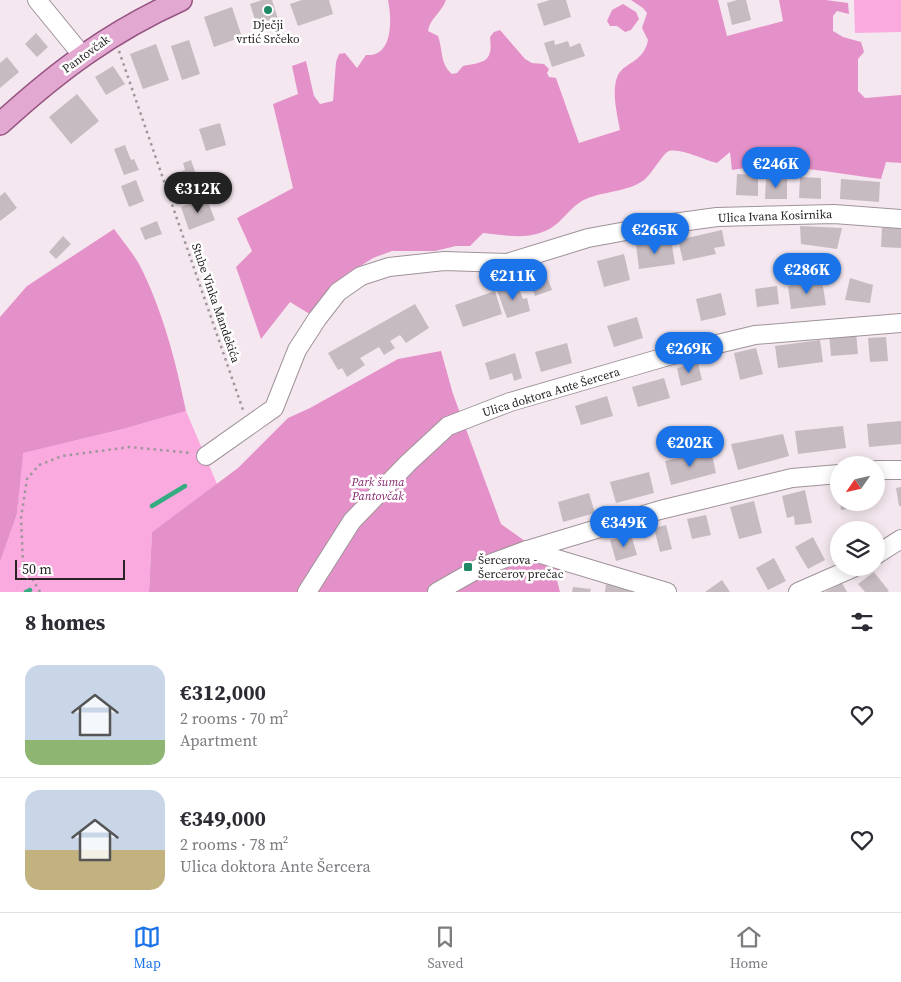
<!DOCTYPE html>
<meta charset="utf-8">
<style>
:root{--surface:#fff;--page:#f2f2f3;--text:#2b2b33;--muted:#7c7c81;--line:#e1e1e2;--accent:#1a73e8}
body{margin:0;font-family:"Source Serif 4",serif;background:var(--page);color:var(--text);height:100vh;display:flex;flex-direction:column;font-size:19px;white-space:nowrap}
*{box-sizing:border-box;margin:0}
p{font-size:16px;color:var(--muted)}
.icon{flex:none;width:28px;height:28px;fill:none;stroke:currentColor;stroke-width:2;stroke-linecap:round;stroke-linejoin:round}
.map{position:relative;height:592px;overflow:hidden}
.side{display:flex;flex-direction:column;background:var(--surface);flex:1}
.side>*{flex:none}
.needle{width:32px;rotate:236deg}
.buttons{position:absolute;left:830px;top:456px;display:grid;gap:10px}
.buttons a{display:grid;place-items:center;width:55px;height:55px;border-radius:50%;background:var(--surface);box-shadow:0 2px 12px #0003;font-size:25px}
.scale{position:absolute;left:15px;bottom:12px;width:110px;box-sizing:border-box;padding-left:5px;border:2px solid #282426;border-top:0;font-size:14px;line-height:18px;white-space:nowrap;color:#282426;-webkit-text-stroke:4px #fff;paint-order:stroke}
.price{position:absolute;translate:-50% -42px;padding:0 11px;border-radius:18px;background:var(--accent);color:#fff;font-size:16px;line-height:32px;filter:drop-shadow(0 1px 2px #0008)}
.price::after{content:'';position:absolute;left:50%;top:30px;width:15px;height:11px;margin-left:-8px;background:inherit;clip-path:polygon(0 0,100% 0,50% 100%)}
.price.active{background:#222;color:#fff}
ul{padding:0;list-style:none}
li{display:flex;align-items:center;gap:15px;height:125px;padding:0 25px}
li+li{border-top:1px solid var(--line)}
li span{display:grid;place-items:center;flex:none;width:140px;height:100px;border-radius:15px;color:#555}
li>.icon{margin-inline-start:auto}
span .icon{width:60px;height:60px;fill:#fffc;stroke-width:1}
li b{font-size:21px}
h2{display:flex;justify-content:space-between;align-items:center;height:60px;padding:0 25px;font-size:21px}
.tabs{display:flex;justify-content:space-around;align-items:center;height:70px;border-top:1px solid var(--line);background:var(--surface);font-size:14px;color:var(--muted)}
.tabs a{display:grid;justify-items:center;gap:2px}
.tabs .active{color:var(--accent)}
.map>svg:first-child{display:block}
.green{fill:#faaadf}
.forest{fill:#e591c9}
.lines{fill:none;stroke-linecap:round;stroke-linejoin:round}
.stream{stroke:#34ab81;stroke-width:4.5}
.building{fill:#c7bbc2}
.minor-casing{stroke:#9f939a;stroke-width:20}
.major-casing{stroke:#965481;stroke-width:24}
.path{stroke:#9f969b;stroke-width:2.5;stroke-dasharray:2.5 4;stroke-linecap:butt}
.minor{stroke:#fff;stroke-width:18}
.major{stroke:#e3a8d1;stroke-width:21}
.poi-dot{fill:#1f8966;stroke:#fff;stroke-width:2}
.labels{text-anchor:middle;dominant-baseline:central;stroke-width:5;stroke-linejoin:round;paint-order:stroke}
.poi-label{font-size:12px;fill:#282426;stroke:#fff}
.street-label{font-size:12px;fill:#282426;stroke:#fff}
.park-label{font-size:12px;font-style:italic;fill:#88296f;stroke:#fff}
</style>
<div class="map">
<svg width="901" height="592" viewBox="0 0 901 592">
<rect width="100%" height="100%" fill="#f4e7ef"/>
<g class="green">
<polygon points="854,0 901,0 901,32 855,33"/>
<polygon points="186,411 217,484 152,532 149,592 0,592 0,562 17,514 22,453 123,429"/>
</g>
<g class="forest">
<path d="M388,0H446C442,12 430,18 428,31L438,36C443,50 440,64 452,74L457,73L463,66C485,62 493,62 490,37L494,32L500,30L525,59L532,63L544,64L549,69L547,73L549,77L556,78L579,143L620,130C617,114 611,90 618,75C625,62 644,62 648,40L642,28L647,13L643,8L631,0H718L727,36L783,21L779,0H826L848,3L849,14L837,11L833,16V31L843,37L861,42L864,52L858,59V91L865,98L901,95V163L886,162L881,179C832,173 781,161 732,170L730,152L717,163C704,160 681,148 669,151C663,153 652,174 644,180C628,192 604,191 586,199C576,203 567,214 560,221C538,242 510,236 483,233L470,246H456L435,251H392L373,258L340,279L313,313H308L290,302L261,339L236,267L252,251L237,218L293,188L273,104L298,94L292,66L306,61L314,96L320,104L333,101L336,62L339,54L345,53L357,68L366,55C393,57 392,20 388,0Z"/>
<polygon points="623,4 636,12 639,19 631,30 625,32 617,26 610,26 607,21 612,10"/>
<path d="M114,229C122,240 132,252 139,264C162,308 176,362 186,411L123,429L23,453L17,514L0,562V317L27,286Z"/>
<polygon points="441,351 453,394 501,524 560,566 557,580 560,592 149,592 152,532 238,468 288,418 310,408 398,359"/>
</g>
<g class="lines">
<g class="stream">
<polyline points="152,506 185,486"/>
<polyline points="26,592 30,590"/>
</g>
</g>
<g class="building">
<polygon points="262,0 272,0 280,25 259,32 250,4"/>
<polygon points="302,0 329,0 333,14 298,26 290,4"/>
<polygon points="550,0 566,0 571,17 544,26 537,4"/>
<polygon points="737,0 746,0 751,20 732,25 727,3"/>
<polygon points="232,7 242,37 214,47 204,17"/>
<polygon points="36,33 48,47 37,57 25,44"/>
<polygon points="189,40 200,74 182,80 171,46"/>
<polygon points="554,40 555,45 568,41 570,47 580,43 585,56 552,67 544,43"/>
<polygon points="156,44 169,80 143,89 130,54"/>
<polygon points="7,57 19,72 0,88 0,63"/>
<polygon points="113,66 125,84 106,95 95,77"/>
<polygon points="77,94 99,121 71,144 49,117"/>
<polygon points="220,123 226,145 206,151 199,129"/>
<polygon points="125,145 131,160 134,159 139,170 124,175 114,149"/>
<polygon points="191,160 200,186 180,194 173,175 185,170 183,163"/>
<polygon points="737,174 758,175 758,196 736,195"/>
<polygon points="800,177 821,178 821,199 799,198"/>
<polygon points="766,178 787,179 787,199 765,199"/>
<polygon points="841,179 880,182 879,202 840,199"/>
<polygon points="136,180 144,201 129,207 121,186"/>
<polygon points="5,192 17,208 0,221 0,196"/>
<polygon points="206,197 215,220 189,230 181,207"/>
<polygon points="157,221 162,234 145,240 140,228"/>
<polygon points="800,226 842,228 837,249 801,244"/>
<polygon points="882,228 901,228 901,248 881,247"/>
<polygon points="722,230 725,246 714,248 716,254 683,261 678,240"/>
<polygon points="63,236 71,244 56,259 49,252"/>
<polygon points="671,240 675,264 639,269 636,245"/>
<polygon points="624,254 630,280 604,287 597,261"/>
<polygon points="546,274 552,290 535,296 529,279"/>
<polygon points="850,278 873,285 870,303 845,300"/>
<polygon points="822,281 826,305 791,309 788,286"/>
<polygon points="517,283 523,299 527,298 530,311 507,318 497,290"/>
<polygon points="777,286 779,304 757,307 755,289"/>
<polygon points="495,291 502,314 463,327 455,305"/>
<polygon points="721,293 726,315 701,321 696,299"/>
<polygon points="415,304 429,328 406,343 400,335 390,341 395,348 384,355 379,347 360,358 365,365 347,377 342,368 338,370 328,353"/>
<polygon points="637,317 643,338 614,347 607,326"/>
<polygon points="856,332 858,354 831,356 829,334"/>
<polygon points="886,337 888,361 870,362 868,338"/>
<polygon points="820,340 823,362 778,368 775,346"/>
<polygon points="567,343 572,363 541,372 535,352"/>
<polygon points="756,348 763,374 740,380 734,353"/>
<polygon points="515,353 522,378 514,381 512,373 490,380 485,363"/>
<polygon points="698,363 702,380 681,386 677,368"/>
<polygon points="664,378 670,398 638,407 632,387"/>
<polygon points="607,396 613,416 581,425 575,406"/>
<polygon points="901,421 901,444 869,447 867,424"/>
<polygon points="843,426 846,448 798,454 795,431"/>
<polygon points="783,434 789,456 738,470 731,444"/>
<polygon points="711,451 716,473 671,485 665,461"/>
<polygon points="649,472 654,493 616,503 610,482"/>
<polygon points="901,487 901,506 899,506 896,488"/>
<polygon points="805,490 812,523 795,525 794,516 787,518 782,496"/>
<polygon points="589,493 595,513 563,522 558,502"/>
<polygon points="754,501 762,533 739,539 730,507"/>
<polygon points="840,502 861,502 862,507 841,510"/>
<polygon points="706,515 711,535 692,539 687,519"/>
<polygon points="666,525 672,549 660,552 654,528"/>
<polygon points="631,534 637,555 616,561 610,540"/>
<polygon points="813,537 825,560 808,569 795,547"/>
<polygon points="774,558 786,581 768,590 756,568"/>
<polygon points="874,572 889,591 887,592 865,592 858,584"/>
<polygon points="722,580 730,592 705,592"/>
<polygon points="842,583 847,592 825,592"/>
<polygon points="606,584 639,591 639,592 605,592"/>
<polygon points="573,587 591,589 590,592 572,592"/>
</g>
<g class="lines">
<defs>
<g id="minor">
<polyline points="37,0 82,55"/>
<polyline points="206,456 274,408 297,350 317,319 338,292 361,276 389,267 444,261 507,263 588,238 659,225 717,217 834,214 901,219"/>
<polyline points="876,470 901,470"/>
<polyline points="527,550 667,592"/>
<polyline points="876,555 901,539"/>
<polyline points="307,592 352,521 408,463 448,426 510,402 672,355 755,335 901,323"/>
<polyline points="437,592 481,567 527,550 660,510 792,478 839,474"/>
<polyline points="798,592 853,568"/>
</g>
<path id="major" d="M0,124C58,71 110,32 181,0"/>
</defs>
<use href="#minor" class="minor-casing"/>
<use href="#major" class="major-casing"/>
<g class="path">
<polyline points="119,51 243,410"/>
<polyline points="40,592 23,563 21,518 27,479 39,465 62,456 130,447 192,453"/>
</g>
<use href="#minor" class="minor"/>
<use href="#major" class="major"/>
</g>
<g class="poi-dot">
<circle cx="268" cy="10" r="5"/>
<rect x="463" y="562" width="10" height="10" rx="2.5"/>
</g>
<g class="labels">
<g class="poi-label">
<text x="268" y="25">Dječji<tspan x="268" dy="14">vrtić Srčeko</tspan></text>
<text x="478" y="560" text-anchor="start">Šercerova -<tspan x="478" dy="14">Šercerov prečac</tspan></text>
</g>
<g class="street-label">
<text transform="translate(86 54) rotate(-36)">Pantovčak</text>
<text transform="translate(775 216) rotate(-2)">Ulica Ivana Kosirnika</text>
<text transform="translate(216 303) rotate(71)">Stube Vinka Mandekića</text>
<text transform="translate(551 392) rotate(-17)">Ulica doktora Ante Šercera</text>
</g>
<g class="park-label">
<text x="378" y="482">Park šuma<tspan x="378" dy="14">Pantovčak</tspan></text>
</g>
</g>
</svg>
<div class="buttons">
<a><svg class="needle" viewBox="-14 -14 28 28"><path d="M0-13l5 13h-10z" fill="#e53935"/><path d="M0 13l5-13h-10z" fill="#7c7c81"/></svg></a>
<a><svg class="icon" aria-label="layers" viewBox="0 0 24 24"><path d="M12 4l9 5-9 5-9-5zM3 14l9 5 9-5"/></svg></a>
</div>
<div class="scale">50 m</div>
<b class="price" style="left:776px;top:189px">€246K</b>
<b class="price active" style="left:198px;top:214px">€312K</b>
<b class="price" style="left:655px;top:255px">€265K</b>
<b class="price" style="left:807px;top:295px">€286K</b>
<b class="price" style="left:513px;top:301px">€211K</b>
<b class="price" style="left:689px;top:374px">€269K</b>
<b class="price" style="left:690px;top:468px">€202K</b>
<b class="price" style="left:624px;top:548px">€349K</b>
</div>
<section class="side">
<h2>8 homes<svg class="icon" aria-label="filters" viewBox="0 0 24 24"><path d="M4 7h16M4 17h16"/><circle cx="9" cy="7" r="2"/><circle cx="15" cy="17" r="2"/></svg></h2>
<ul>
<li><span style="background:linear-gradient(#c9d6e8 75%,#8fb573 0)"><svg class="icon" aria-label="home" viewBox="0 0 24 24"><path d="M3 11l9-7 9 7M6 9v11h12V9"/></svg></span><div><b>€312,000</b><p>2 rooms · 70 m²</p><p>Apartment</p></div><svg class="icon" aria-label="heart" viewBox="0 0 24 24"><path d="M12 20l-8-8c-3-5 5-10 8-4 3-6 11-1 8 4z"/></svg></li>
<li><span style="background:linear-gradient(#c9d6e8 60%,#c2b280 0)"><svg class="icon" aria-label="home" viewBox="0 0 24 24"><path d="M3 11l9-7 9 7M6 9v11h12V9"/></svg></span><div><b>€349,000</b><p>2 rooms · 78 m²</p><p>Ulica doktora Ante Šercera</p></div><svg class="icon" aria-label="heart" viewBox="0 0 24 24"><path d="M12 20l-8-8c-3-5 5-10 8-4 3-6 11-1 8 4z"/></svg></li>
</ul>
</section>
<nav class="tabs">
<a class="active"><svg class="icon" aria-label="map" viewBox="0 0 24 24"><path d="M3 6l6-2 6 2 6-2v14l-6 2-6-2-6 2zM9 4v14M15 6v14"/></svg>Map</a>
<a><svg class="icon" aria-label="saved" viewBox="0 0 24 24"><path d="M7 4h10v16l-5-4-5 4z"/></svg>Saved</a>
<a><svg class="icon" aria-label="home" viewBox="0 0 24 24"><path d="M3 11l9-7 9 7M6 9v11h12V9"/></svg>Home</a>
</nav>
